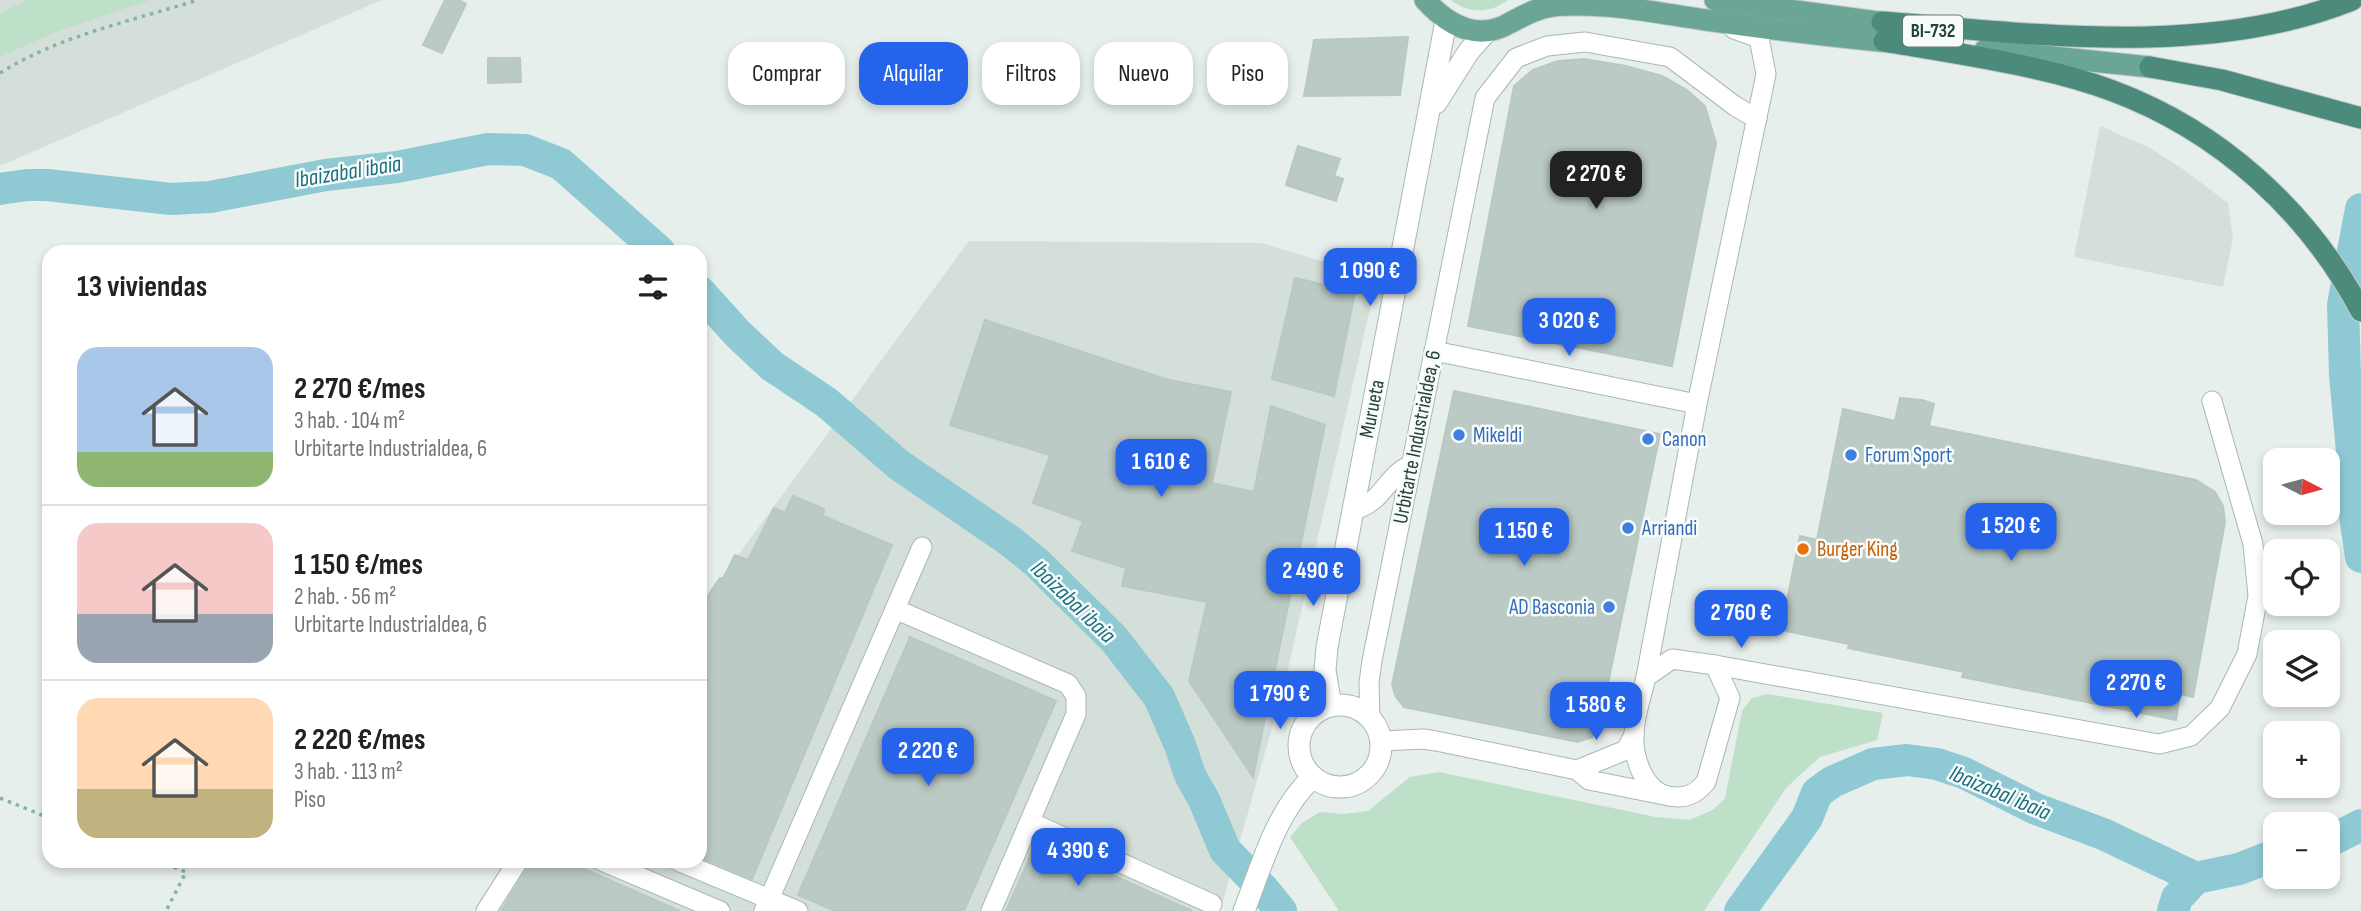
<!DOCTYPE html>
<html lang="es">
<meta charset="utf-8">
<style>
:root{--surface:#fff;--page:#f2f2f2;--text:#222;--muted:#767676;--line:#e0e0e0;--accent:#2563eb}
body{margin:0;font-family:"Sofia Sans Condensed",sans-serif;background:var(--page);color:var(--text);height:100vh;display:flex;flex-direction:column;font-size:26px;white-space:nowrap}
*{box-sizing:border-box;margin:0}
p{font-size:23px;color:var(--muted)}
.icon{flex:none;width:38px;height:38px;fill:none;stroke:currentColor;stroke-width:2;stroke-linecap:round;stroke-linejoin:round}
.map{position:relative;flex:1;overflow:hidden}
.panel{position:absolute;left:42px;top:245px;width:665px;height:623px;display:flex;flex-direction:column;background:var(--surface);border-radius:21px;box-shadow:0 4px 10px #0003}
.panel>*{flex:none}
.guide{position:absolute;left:728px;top:42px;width:665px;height:63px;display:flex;gap:14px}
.needle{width:46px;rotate:96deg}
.fabs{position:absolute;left:2263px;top:448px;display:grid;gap:14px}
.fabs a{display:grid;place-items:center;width:77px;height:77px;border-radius:14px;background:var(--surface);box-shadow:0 4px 10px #0003;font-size:35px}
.price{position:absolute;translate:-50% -60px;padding:0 16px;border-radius:14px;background:var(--accent);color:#fff;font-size:23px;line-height:46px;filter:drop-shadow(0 2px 4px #0008)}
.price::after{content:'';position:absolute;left:50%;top:42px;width:21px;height:16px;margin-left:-10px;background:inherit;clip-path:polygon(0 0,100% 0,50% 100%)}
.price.selected{background:#222;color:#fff}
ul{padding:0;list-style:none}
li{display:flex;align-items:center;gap:21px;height:175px;padding:0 35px}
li+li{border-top:2px solid var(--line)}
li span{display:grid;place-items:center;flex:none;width:196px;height:140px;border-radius:21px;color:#555}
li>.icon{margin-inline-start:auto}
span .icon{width:84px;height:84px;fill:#fffc;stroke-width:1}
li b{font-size:30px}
h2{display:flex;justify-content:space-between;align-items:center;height:84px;padding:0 35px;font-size:30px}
.tag{padding:0 24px;border-radius:21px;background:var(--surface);box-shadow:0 4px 10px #0003;font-size:24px;line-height:63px}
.tag.selected{background:var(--accent);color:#fff}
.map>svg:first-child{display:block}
.built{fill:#d4dfda}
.green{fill:#bfe0c8}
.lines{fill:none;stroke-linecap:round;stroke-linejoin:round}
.river{stroke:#8ec9d4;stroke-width:32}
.building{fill:#bbcac4;stroke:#b8c9c2;stroke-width:2}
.minor-casing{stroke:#a8b8b2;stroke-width:21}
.tertiary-casing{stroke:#a8b8b2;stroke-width:23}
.primary-casing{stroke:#c2cac8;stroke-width:23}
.trunk-casing{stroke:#c2cac8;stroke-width:23}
.path{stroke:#86b3a5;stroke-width:3.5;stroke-dasharray:3.5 5;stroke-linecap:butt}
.minor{stroke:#fff;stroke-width:19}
.tertiary{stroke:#fff;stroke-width:21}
.primary{stroke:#6aa596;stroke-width:21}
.trunk{stroke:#4c8a7c;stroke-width:21}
.shop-dot{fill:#3f7fe0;stroke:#f7fbf9;stroke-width:2.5}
.food-dot{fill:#e8710a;stroke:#f7fbf9;stroke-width:2.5}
.labels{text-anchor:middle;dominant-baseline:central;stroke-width:5;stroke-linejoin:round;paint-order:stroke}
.shield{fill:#f7fbf9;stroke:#637a73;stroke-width:2}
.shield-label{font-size:19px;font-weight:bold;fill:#24423a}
.street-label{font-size:21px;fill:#24423a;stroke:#f7fbf9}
.shop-label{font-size:21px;fill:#366cbe;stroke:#f7fbf9;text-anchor:start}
.food-label{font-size:21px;fill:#c56008;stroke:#f7fbf9;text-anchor:start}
.water-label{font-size:23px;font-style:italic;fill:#1c6f80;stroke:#f7fbf9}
</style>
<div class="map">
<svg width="2361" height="911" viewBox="0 0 2361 911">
<rect width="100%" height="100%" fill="#e6efeb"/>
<g class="built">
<polygon points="0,0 382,0 0,166"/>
<polygon points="2100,126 2150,148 2184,170 2228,203 2233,238 2223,287 2074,257"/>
<polygon points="969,241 1262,243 1377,278 1285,682 1220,911 486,911 519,861 700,861 700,607"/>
</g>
<g class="green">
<polygon points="28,0 150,0 58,31 0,57 0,13"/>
<path d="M1451,0H1508C1489,14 1469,14 1451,0Z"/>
<polygon points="1768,694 1883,713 1877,740 1820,757 1786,788 1704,911 1339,911 1290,837 1302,823 1320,812 1344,814 1368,811 1410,777 1439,772 1656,817 1690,820 1714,809 1725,798 1742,711 1752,698"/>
</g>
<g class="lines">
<g class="river">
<polyline points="0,189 27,185 47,185 171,199 210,197 326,175 397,167 488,149 525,150 561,164 660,252"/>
<polyline points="2361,209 2343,305 2345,375 2355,484 2353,502 2361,557"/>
<polyline points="700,292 737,333 772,366 826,402 899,465 1010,541 1036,562 1114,639 1159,697 1180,745 1190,775 1204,800 1225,850 1264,890 1281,911"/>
<polyline points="2328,842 2361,825"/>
<polyline points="1740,911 1807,818 1817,793 1832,782 1873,764 1907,760 1937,764 1964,773 2036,809 2103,834 2196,878 2239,869 2275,855"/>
<polyline points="2173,911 2177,898 2196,878"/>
</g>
</g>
<g class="building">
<polygon points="445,0 459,0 466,4 442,53 423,45"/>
<polygon points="1408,37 1400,95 1304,96 1314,40"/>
<polygon points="488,58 520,58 521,82 488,83"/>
<polygon points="1584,59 1626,66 1662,76 1687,90 1705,106 1716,143 1672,366 1468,326 1514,86 1533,70 1558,61"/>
<polygon points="1298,146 1340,159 1334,176 1343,179 1336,201 1286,185"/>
<polygon points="1295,278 1355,292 1334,396 1272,379"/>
<polygon points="985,320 1165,379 1231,392 1212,483 1254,492 1271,406 1325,425 1253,777 1189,681 1207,602 1122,586 1126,568 1072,551 1083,521 1033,503 1050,455 950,425"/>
<polygon points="1454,391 1660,434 1599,726 1592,737 1578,742 1404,707 1396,697 1392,685"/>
<polygon points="1900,398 1922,400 1934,404 1929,426 2196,480 2215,492 2223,506 2225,522 2193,697 2180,694 2176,720 1962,677 1964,672 1848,648 1849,644 1781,630 1800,536 1817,540 1843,409 1895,421"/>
<polygon points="793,496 824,509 823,516 892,545 752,879 700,857 700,607 720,578 723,579 735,555 748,560 774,508 785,513"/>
<polygon points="910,637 1056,701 964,911 835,911 798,895"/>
<polygon points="1037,841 1192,911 1006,911"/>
<polygon points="531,861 566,861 680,911 501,911"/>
</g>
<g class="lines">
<defs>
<g id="minor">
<polyline points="1434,351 1697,404"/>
<path d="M1353,510C1384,503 1385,476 1411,465"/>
<polyline points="895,609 1068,684 1076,696 1076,714 991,911"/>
<path d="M1672,659L1715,665L1730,698L1706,782C1695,795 1685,799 1668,796C1644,791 1633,758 1634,735C1634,717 1642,695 1646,677Z"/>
<polyline points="1715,665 2159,744 2191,736 2220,708 2247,654 2258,596 2253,544 2212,401"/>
<polyline points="1646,677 1697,404 1766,74 1759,38 1734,29"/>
<polyline points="1370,717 1369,683 1372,661 1485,98 1516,58 1547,46 1585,42 1670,57 1735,106 1757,119"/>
<polyline points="1382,741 1423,739 1436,741 1577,770 1589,780 1659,794"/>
<polyline points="1577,770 1626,750 1634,735"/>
<polyline points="1030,822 1212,904"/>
<polyline points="602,861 720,911"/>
<polyline points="678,861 798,911"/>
<polyline points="486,911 518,861"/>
<polyline points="764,911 922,547"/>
</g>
<g id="tertiary">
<polyline points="1436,103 1469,51 1487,31"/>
<circle cx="1340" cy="746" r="41"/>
<polyline points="1331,706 1325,670 1327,647 1446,21"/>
<path d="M1244,911C1262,865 1276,811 1313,777"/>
</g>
<g id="primary">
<path d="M1425,0C1446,23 1473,40 1504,26C1520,18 1535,8 1553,6C1560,5 1567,5 1574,5C1618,4 1663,14 1706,20C1770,29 1836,37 1901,43"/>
<polyline points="1715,0 1900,25"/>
<polyline points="1985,50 2150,67"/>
</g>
<g id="trunk">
<path d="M1882,22C2034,34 2208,58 2352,0"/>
<path d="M1884,41C1957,54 2044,65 2113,91C2220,131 2308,211 2361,311"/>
<polyline points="2150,67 2222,80 2361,118"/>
</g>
</defs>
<use href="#minor" class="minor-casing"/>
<use href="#tertiary" class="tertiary-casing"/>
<use href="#primary" class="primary-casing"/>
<use href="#trunk" class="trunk-casing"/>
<g class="path">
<path d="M0,73C59,36 131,21 198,0"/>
<polyline points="0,798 49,818"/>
<polyline points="158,861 186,872 166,911"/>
</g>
<use href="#minor" class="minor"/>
<use href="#tertiary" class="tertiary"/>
<use href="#primary" class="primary"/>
<use href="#trunk" class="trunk"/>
</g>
<g class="shop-dot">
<circle cx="1459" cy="435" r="7"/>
<circle cx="1648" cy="439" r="7"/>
<circle cx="1851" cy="455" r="7"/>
<circle cx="1628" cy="528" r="7"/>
<circle cx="1609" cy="607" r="7"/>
</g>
<circle class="food-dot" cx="1803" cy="549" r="7"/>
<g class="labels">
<rect class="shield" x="1903" y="15.5" width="60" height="31" rx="5"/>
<g class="shield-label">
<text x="1933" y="31">BI-732</text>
</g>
<g class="street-label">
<text transform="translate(1372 409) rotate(-79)">Murueta</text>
<text transform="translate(1417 437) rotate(-79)">Urbitarte Industrialdea, 6</text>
</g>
<g class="shop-label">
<text x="1473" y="435">Mikeldi</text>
<text x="1662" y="439">Canon</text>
<text x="1865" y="455">Forum Sport</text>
<text x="1642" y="528">Arriandi</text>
<text x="1595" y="607" text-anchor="end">AD Basconia</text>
</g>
<g class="food-label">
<text x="1817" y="549">Burger King</text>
</g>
<g class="water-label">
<text transform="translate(348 172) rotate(-9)">Ibaizabal ibaia</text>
<text transform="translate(1073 602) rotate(44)">Ibaizabal ibaia</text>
<text transform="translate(2000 793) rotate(23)">Ibaizabal ibaia</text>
</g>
</g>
</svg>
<div class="fabs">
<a><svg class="needle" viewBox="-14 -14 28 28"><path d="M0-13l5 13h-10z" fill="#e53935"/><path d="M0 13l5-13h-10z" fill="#767676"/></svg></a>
<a><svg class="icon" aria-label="locate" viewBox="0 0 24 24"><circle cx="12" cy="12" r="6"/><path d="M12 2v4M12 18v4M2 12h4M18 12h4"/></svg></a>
<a><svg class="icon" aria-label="layers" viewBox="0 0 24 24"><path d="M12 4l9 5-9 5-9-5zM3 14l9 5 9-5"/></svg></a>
<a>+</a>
<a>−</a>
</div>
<b class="price selected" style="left:1596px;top:211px">2 270 €</b>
<b class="price" style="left:1370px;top:308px">1 090 €</b>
<b class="price" style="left:1569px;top:358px">3 020 €</b>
<b class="price" style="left:1161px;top:499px">1 610 €</b>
<b class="price" style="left:2011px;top:563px">1 520 €</b>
<b class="price" style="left:1524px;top:568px">1 150 €</b>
<b class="price" style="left:1313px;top:608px">2 490 €</b>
<b class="price" style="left:1741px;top:650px">2 760 €</b>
<b class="price" style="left:2136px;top:720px">2 270 €</b>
<b class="price" style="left:1280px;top:731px">1 790 €</b>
<b class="price" style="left:1596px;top:742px">1 580 €</b>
<b class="price" style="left:928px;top:788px">2 220 €</b>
<b class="price" style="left:1078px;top:888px">4 390 €</b>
<div class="guide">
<a class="tag">Comprar</a>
<a class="tag selected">Alquilar</a>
<a class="tag">Filtros</a>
<a class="tag">Nuevo</a>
<a class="tag">Piso</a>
</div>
<section class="panel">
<h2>13 viviendas<svg class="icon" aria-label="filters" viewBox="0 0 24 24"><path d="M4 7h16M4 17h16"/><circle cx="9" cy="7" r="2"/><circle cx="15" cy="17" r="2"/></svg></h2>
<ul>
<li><span style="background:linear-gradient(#a9c7e8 75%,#8fb573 0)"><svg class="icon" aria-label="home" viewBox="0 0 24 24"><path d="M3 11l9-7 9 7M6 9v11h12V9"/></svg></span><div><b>2 270 €/mes</b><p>3 hab. · 104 m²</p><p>Urbitarte Industrialdea, 6</p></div></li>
<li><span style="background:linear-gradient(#f6c9c9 65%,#9aa5b1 0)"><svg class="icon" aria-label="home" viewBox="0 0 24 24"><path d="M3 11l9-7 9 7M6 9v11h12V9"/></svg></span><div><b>1 150 €/mes</b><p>2 hab. · 56 m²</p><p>Urbitarte Industrialdea, 6</p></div></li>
<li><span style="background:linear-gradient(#ffd9b3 65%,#c2b280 0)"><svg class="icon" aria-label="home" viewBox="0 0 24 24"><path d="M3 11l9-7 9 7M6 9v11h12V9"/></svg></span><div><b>2 220 €/mes</b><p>3 hab. · 113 m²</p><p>Piso</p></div></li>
</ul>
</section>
</div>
